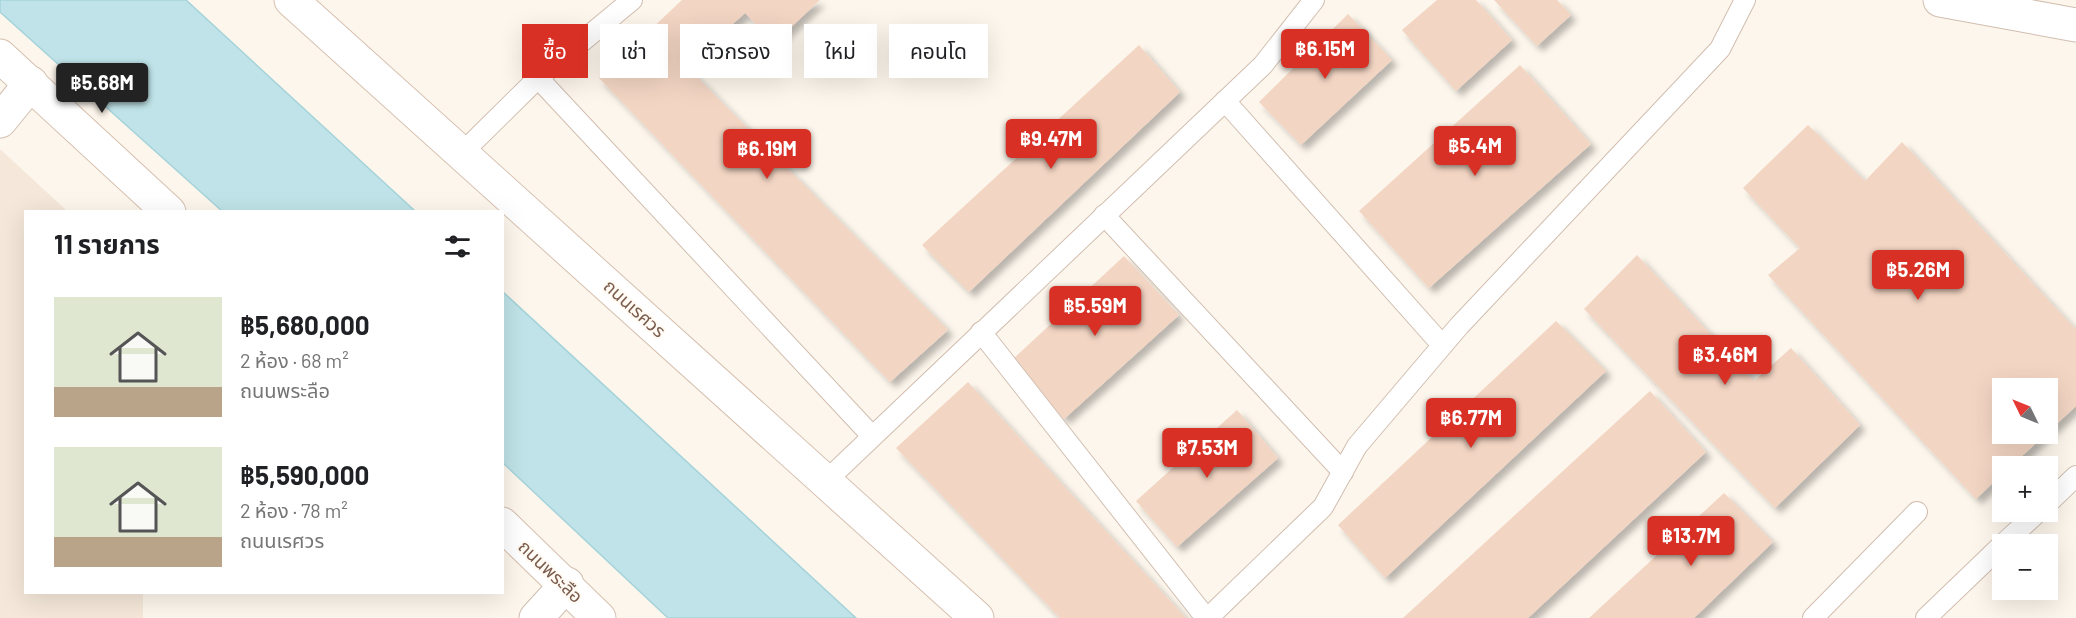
<!DOCTYPE html>
<html lang="th">
<meta charset="utf-8">
<style>
:root{--surface:#fff;--page:#f2f2f2;--text:#202124;--muted:#757577;--accent:#d93025}
body{margin:0;font-family:Barlow,"Noto Sans Thai",sans-serif;background:var(--page);color:var(--text);height:100vh;display:flex;flex-direction:column;font-size:22px;white-space:nowrap}
*{box-sizing:border-box;margin:0}
p{font-size:20px;color:var(--muted)}
.icon{flex:none;width:33px;height:33px;fill:none;stroke:currentColor;stroke-width:2;stroke-linecap:round;stroke-linejoin:round}
.map{position:relative;flex:1;overflow:hidden}
.side{position:absolute;left:24px;top:210px;width:480px;height:384px;display:flex;flex-direction:column;background:var(--surface);border-radius:0px;box-shadow:0 6px 24px #0002}
.side>*{flex:none}
.top-card{position:absolute;left:522px;top:24px;width:570px;height:54px;display:flex;gap:12px}
.needle{width:39px;rotate:313deg}
.controls{position:absolute;left:1992px;top:378px;display:grid;gap:12px}
.controls a{display:grid;place-items:center;width:66px;height:66px;border-radius:0px;background:var(--surface);box-shadow:0 6px 24px #0002;font-size:30px}
.price{position:absolute;translate:-50% -51px;padding:0 14px;border-radius:6px;background:var(--accent);color:#fff;font-size:20px;line-height:39px;filter:drop-shadow(0 2px 3px #0008)}
.price::after{content:'';position:absolute;left:50%;top:36px;width:18px;height:14px;margin-left:-9px;background:inherit;clip-path:polygon(0 0,100% 0,50% 100%)}
.price.selected{background:#222;color:#fff}
ul{padding:0;list-style:none}
li{display:flex;align-items:center;gap:18px;height:150px;padding:0 30px}
li span{display:grid;place-items:center;flex:none;width:168px;height:120px;border-radius:0px;color:#555}
li>.icon{margin-inline-start:auto}
span .icon{width:72px;height:72px;fill:#fffc;stroke-width:1}
li b{font-size:26px}
h2{display:flex;justify-content:space-between;align-items:center;height:72px;padding:0 30px;font-size:26px}
.pill{padding:0 21px;border-radius:0px;background:var(--surface);box-shadow:0 6px 24px #0002;font-size:21px;line-height:54px}
.pill.selected{background:var(--accent);color:#fff}
.map>svg:first-child{display:block}
.residential{fill:#f5e8da}
.water{fill:#bfe3e8;stroke:#a5d3da;stroke-width:1.5}
.building{fill:#f3d5c3;filter:url(#shadow)}
.lines{fill:none;stroke-linecap:round;stroke-linejoin:round}
.lane-casing{stroke:#d1beb0;stroke-width:22}
.street-casing{stroke:#d1beb0;stroke-width:35}
.secondary-casing{stroke:#d6c0b0;stroke-width:35}
.lane{stroke:#fff;stroke-width:20}
.street{stroke:#fff;stroke-width:33}
.secondary{stroke:#fff;stroke-width:33}
.labels{text-anchor:middle;dominant-baseline:central;stroke-width:4.5;stroke-linejoin:round;paint-order:stroke}
.street-label{font-size:18px;fill:#7a5c4d;stroke:#fffaf3}
</style>
<div class="map">
<svg width="2076" height="618" viewBox="0 0 2076 618">
<defs>
<filter id="shadow"><feDropShadow dx="5.5" dy="5.5" stdDeviation="3" flood-color="#0004"/></filter>
</defs>
<rect width="100%" height="100%" fill="#fdf6ec"/>
<polygon class="residential" points="0,149 67,211 26,212 26,592 143,593 143,618 0,618"/>
<g class="water">
<polygon points="0,0 186,0 415,211 222,211 0,12"/>
<polygon points="502,292 503,292 856,618 668,618 503,463"/>
</g>
<g class="building">
<polygon points="682,0 820,0 774,43 745,13 686,66 948,330 890,382 599,78"/>
<polygon points="1437,0 1476,0 1512,40 1456,91 1402,30"/>
<polygon points="1494,0 1557,0 1571,15 1537,46"/>
<polygon points="1348,14 1392,60 1301,145 1259,102"/>
<polygon points="1139,45 1180,92 969,292 922,245"/>
<polygon points="1520,65 1591,144 1429,288 1359,211"/>
<polygon points="1808,125 1865,181 1902,142 2076,330 2076,406 2048,432 2048,388 2002,388 2002,434 2046,434 2011,466 2002,466 2002,474 1976,499 1768,275 1800,248 1743,188"/>
<polygon points="1637,255 1754,381 1791,348 1860,425 1775,508 1584,309"/>
<polygon points="1124,256 1179,315 1064,419 1012,360"/>
<polygon points="1556,321 1606,371 1385,578 1338,525"/>
<polygon points="968,382 1186,618 1060,618 896,448"/>
<polygon points="1650,391 1706,452 1528,618 1403,618"/>
<polygon points="1237,410 1278,458 1177,547 1136,501"/>
<polygon points="1724,493 1773,542 1694,618 1589,618"/>
</g>
<g class="lines">
<defs>
<g id="lane">
<polyline points="538,78 872,436"/>
<polyline points="1225,101 1442,345"/>
<polyline points="462,153 538,78 632,0"/>
<polyline points="1104,215 1343,472"/>
<polyline points="981,332 1206,618"/>
<polyline points="827,480 1263,65 1314,0"/>
<polyline points="2048,503 2076,476"/>
<polyline points="2003,544 2038,512"/>
<polyline points="1208,618 1323,507 1357,446 1459,326 1720,49 1745,0"/>
<polyline points="1813,618 1917,512"/>
<polyline points="1926,618 2002,545"/>
</g>
<g id="street">
<polyline points="1940,0 2076,25"/>
<polyline points="0,121 31,83"/>
<polyline points="536,618 567,584"/>
</g>
<g id="secondary">
<polyline points="291,0 977,618"/>
<polyline points="0,56 169,212"/>
<polyline points="502,524 599,618"/>
</g>
</defs>
<use href="#lane" class="lane-casing"/>
<use href="#street" class="street-casing"/>
<use href="#secondary" class="secondary-casing"/>
<use href="#lane" class="lane"/>
<use href="#street" class="street"/>
<use href="#secondary" class="secondary"/>
</g>
<g class="labels">
<g class="street-label">
<text transform="translate(635 308) rotate(42)">ถนนเรศวร</text>
<text transform="translate(551 571) rotate(44)">ถนนพระลือ</text>
</g>
</g>
</svg>
<div class="controls">
<a><svg class="needle" viewBox="-14 -14 28 28"><path d="M0-13l5 13h-10z" fill="#e53935"/><path d="M0 13l5-13h-10z" fill="#757577"/></svg></a>
<a>+</a>
<a>−</a>
</div>
<b class="price" style="left:1325px;top:80px">฿6.15M</b>
<b class="price selected" style="left:102px;top:114px">฿5.68M</b>
<b class="price" style="left:1051px;top:170px">฿9.47M</b>
<b class="price" style="left:1475px;top:177px">฿5.4M</b>
<b class="price" style="left:767px;top:180px">฿6.19M</b>
<b class="price" style="left:1918px;top:301px">฿5.26M</b>
<b class="price" style="left:1095px;top:337px">฿5.59M</b>
<b class="price" style="left:1725px;top:386px">฿3.46M</b>
<b class="price" style="left:1471px;top:449px">฿6.77M</b>
<b class="price" style="left:1207px;top:479px">฿7.53M</b>
<b class="price" style="left:1691px;top:567px">฿13.7M</b>
<div class="top-card">
<a class="pill selected">ซื้อ</a>
<a class="pill">เช่า</a>
<a class="pill">ตัวกรอง</a>
<a class="pill">ใหม่</a>
<a class="pill">คอนโด</a>
</div>
<section class="side">
<h2>11 รายการ<svg class="icon" aria-label="filters" viewBox="0 0 24 24"><path d="M4 7h16M4 17h16"/><circle cx="9" cy="7" r="2"/><circle cx="15" cy="17" r="2"/></svg></h2>
<ul>
<li><span style="background:linear-gradient(#dfe7d0 75%,#b9a48a 0)"><svg class="icon" aria-label="home" viewBox="0 0 24 24"><path d="M3 11l9-7 9 7M6 9v11h12V9"/></svg></span><div><b>฿5,680,000</b><p>2 ห้อง · 68 m²</p><p>ถนนพระลือ</p></div></li>
<li><span style="background:linear-gradient(#dfe7d0 75%,#b9a48a 0)"><svg class="icon" aria-label="home" viewBox="0 0 24 24"><path d="M3 11l9-7 9 7M6 9v11h12V9"/></svg></span><div><b>฿5,590,000</b><p>2 ห้อง · 78 m²</p><p>ถนนเรศวร</p></div></li>
</ul>
</section>
</div>
